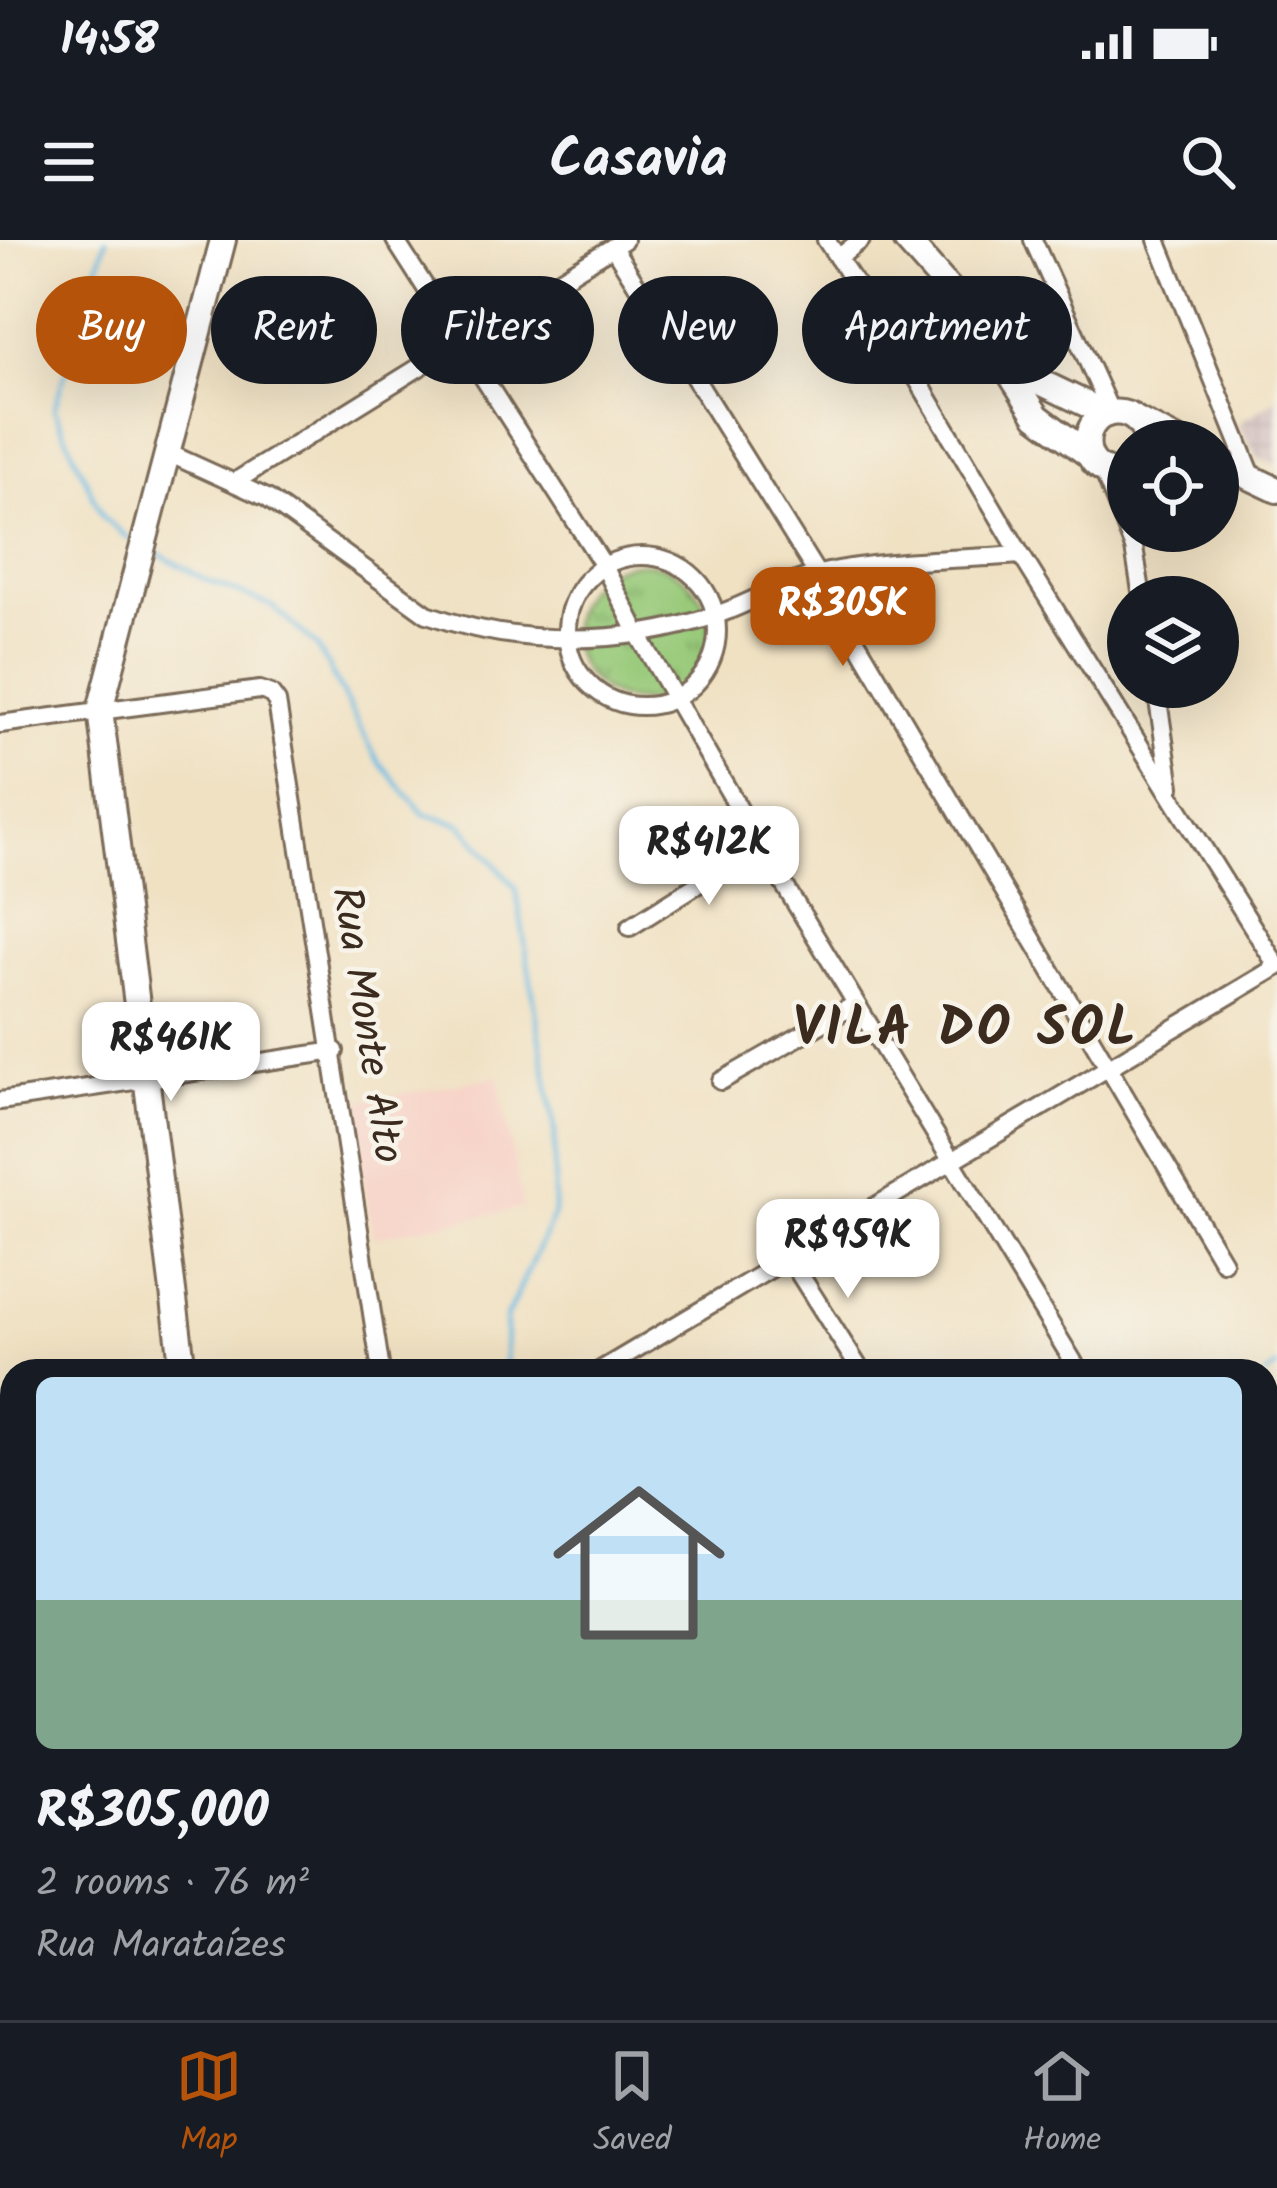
<!DOCTYPE html>
<meta charset="utf-8">
<style>
:root{--surface:#171b24;--page:#20242c;--text:#f1f3f6;--muted:#9ea1a6;--line:#363941;--accent:#b45309}
body{margin:0;font-family:Kalam,sans-serif;background:var(--page);color:var(--text);height:100vh;display:flex;flex-direction:column;font-size:45px;white-space:nowrap}
*{box-sizing:border-box;margin:0}
p{font-size:39px;color:var(--muted)}
.icon{flex:none;width:66px;height:66px;fill:none;stroke:currentColor;stroke-width:2;stroke-linecap:round;stroke-linejoin:round}
.map{position:relative;flex:1;overflow:hidden}
.drawer{position:absolute;left:0px;top:1119px;width:1278px;height:663px;display:flex;flex-direction:column;background:var(--surface);border-radius:36px 36px 0 0;box-shadow:0 12px 48px #0002}
.drawer>*{flex:none}
.hud{position:absolute;left:36px;top:36px;width:1206px;height:108px;display:flex;gap:24px}
.fabs{position:absolute;left:1107px;top:180px;display:grid;gap:24px}
.fabs a{display:grid;place-items:center;width:132px;height:132px;border-radius:50%;background:var(--surface);box-shadow:0 12px 48px #0002;font-size:60px}
.price{position:absolute;translate:-50% -102px;padding:0 27px;border-radius:24px;background:#fff;color:#222;font-size:39px;line-height:78px;filter:drop-shadow(0 3px 6px #0008)}
.price::after{content:'';position:absolute;left:50%;top:72px;width:36px;height:27px;margin-left:-18px;background:inherit;clip-path:polygon(0 0,100% 0,50% 100%)}
.price.active{background:var(--accent);color:#fff}
ul{padding:0;list-style:none}
li{display:grid;align-content:center;gap:24px;height:636px;padding:0 36px}
li span{display:grid;place-items:center;height:372px;border-radius:18px;color:#555}
li>.icon{margin-inline-start:auto}
span .icon{width:216px;height:216px;fill:#fffc;stroke-width:1}
li b{font-size:51px}
.pill{padding:0 42px;border-radius:54px;background:var(--surface);box-shadow:0 12px 48px #0002;font-size:42px;line-height:108px}
.pill.active{background:var(--accent);color:#fff}
.status{display:flex;justify-content:space-between;align-items:center;height:84px;padding:0 60px;background:var(--surface);direction:ltr}
.status svg{height:33px;fill:currentColor}
header{display:flex;justify-content:space-between;align-items:center;height:156px;padding:0 36px;background:var(--surface);font-size:54px;font-weight:600}
.tab-bar{display:flex;justify-content:space-around;align-items:center;height:168px;border-top:3px solid var(--line);background:var(--surface);font-size:33px;color:var(--muted)}
.tab-bar a{display:grid;justify-items:center;gap:6px}
.tab-bar .active{color:var(--accent)}
.map>svg:first-child{display:block}
.built{fill:#f7d1c6}
.industrial{fill:url(#industrial-grid)}
.park{fill:url(#park-tufts);stroke:#6a7a4c;stroke-width:3}
.lines{fill:none;stroke-linecap:round;stroke-linejoin:round}
.stream{stroke:#66bae2;stroke-width:4.5}
.street-casing{stroke:#7a6a58;stroke-width:22}
.secondary-casing{stroke:#7a6a58;stroke-width:30}
.street{stroke:#fff;stroke-width:16}
.secondary{stroke:#fff;stroke-width:24}
.labels{text-anchor:middle;dominant-baseline:central;stroke-width:9;stroke-linejoin:round;paint-order:stroke}
.street-label{font-size:42px;fill:#3b2a1e;stroke:#f7f3e8}
.district-label{font-size:54px;font-weight:bold;letter-spacing:3px;fill:#3b2a1e;stroke:#f7f3e8}
</style>
<div class="status"><b>14:58</b><svg viewBox="0 0 49 12"><path d="M0 12V9h3v3zM5 12V6h3v6zM10 12V3h3v9zM15 12V0h3v12zM26 1h20v11H26zM47 4h2v5h-2z"/></svg></div>
<header><svg class="icon" aria-label="menu" viewBox="0 0 24 24"><path d="M4 6h16M4 12h16M4 18h16"/></svg>Casavia<svg class="icon" aria-label="search" viewBox="0 0 24 24"><circle cx="10" cy="10" r="6"/><path d="M15 15l6 6"/></svg></header>
<div class="map">
<svg width="1277" height="1780" viewBox="0 0 1277 1780">
<defs>
<pattern id="industrial-grid" width="8" height="8" patternUnits="userSpaceOnUse" patternTransform="scale(3)"><rect width="8" height="8" fill="#d2bfbf"/><path d="M0 4h8M4 0v8" fill="none" stroke="#b5a4a4"/></pattern>
<pattern id="park-tufts" width="24" height="20" patternUnits="userSpaceOnUse" patternTransform="scale(3)"><rect width="24" height="20" fill="#99ca7a"/><path d="M3 7l-1-3M5 7V3M7 7l1-3M15 17l-1-3M17 17v-4M19 17l1-3" fill="none" stroke="#7ea463"/></pattern>
</defs>
<rect width="100%" height="100%" fill="#f7f3e8"/>
<filter id="ink" filterUnits="userSpaceOnUse"><feTurbulence type="fractalNoise" baseFrequency=".00833" numOctaves="2"/><feDisplacementMap in="SourceGraphic" scale="24" xChannelSelector="R" yChannelSelector="G"/><feConvolveMatrix kernelMatrix="1 2 1 2 8 2 1 2 1" color-interpolation-filters="sRGB"/></filter>
<filter id="wash" filterUnits="userSpaceOnUse"><feTurbulence type="fractalNoise" baseFrequency=".004" numOctaves="4" result="noise"/><feDisplacementMap in="SourceGraphic" scale="48" xChannelSelector="R" yChannelSelector="G"/><feGaussianBlur stdDeviation="2.7" result="paint"/><feColorMatrix in="noise" values="0 0 0 0 0 0 0 0 0 0 0 0 0 0 0 0 0 1.4 0 .05"/><feComposite in="paint" operator="in"/></filter>
<g filter="url(#wash)">
<rect width="100%" height="100%" fill="#f0e1c3"/>
<polygon class="built" points="498,836 523,968 374,997 349,864"/>
<polygon class="industrial" points="1277,158 1277,225 1257,217 1239,184"/>
<circle class="park" cx="641" cy="392" r="69"/>
<g class="lines">
<g class="stream">
<polyline points="106,0 54,169 103,278 128,298"/>
<polyline points="157,313 206,340 272,366 317,406 377,519 424,574 461,584 516,648 555,890 554,974 506,1078 505,1131"/>
<polyline points="1266,1135 1277,1127"/>
</g>
</g>
</g>
<g filter="url(#ink)">
<g class="lines">
<defs>
<g id="street">
<polyline points="395,0 604,326 639,396 760,605 1079,1131"/>
<polyline points="826,0 903,115 1021,315 1277,726"/>
<polyline points="1033,0 1111,173"/>
<polyline points="1157,0 1253,238"/>
<polyline points="613,7 817,334 1223,1022"/>
<polyline points="838,18 861,0"/>
<polyline points="1025,147 1069,84"/>
<path d="M166,212L267,258L427,374C517,407 625,406 716,375C751,363 784,342 819,334C884,319 955,320 1021,315"/>
<polyline points="1103,230 1134,308 1142,357"/>
<polyline points="236,241 624,0"/>
<circle cx="642" cy="391" r="75"/>
<polyline points="1156,447 1171,547"/>
<polyline points="0,484 260,450 271,454 277,462 381,1131"/>
<polyline points="630,687 760,605"/>
<polyline points="721,841 856,764"/>
<polyline points="0,861 335,811"/>
<polyline points="790,1019 861,1131"/>
<polyline points="599,1131 1277,727"/>
<polyline points="0,1187 12,1278"/>
<polyline points="0,1465 12,1463"/>
<polyline points="1266,1564 1277,1580"/>
<polyline points="87,1770 89,1780"/>
<polyline points="709,1770 717,1780"/>
<polyline points="943,1770 951,1780"/>
<polyline points="1171,1770 1179,1780"/>
</g>
<g id="secondary">
<polyline points="906,0 974,77 1037,176 1089,215"/>
<polyline points="1007,126 1107,174"/>
<polyline points="1137,180 1178,201"/>
<polyline points="1218,222 1277,250"/>
<path d="M1128,231C1073,242 1077,166 1122,173C1137,176 1144,187 1147,201"/>
<polyline points="183,1131 100,470 223,0"/>
<polyline points="1266,1372 1277,1366"/>
<polyline points="282,1770 283,1780"/>
<polyline points="461,1780 523,1770"/>
</g>
</defs>
<use href="#street" class="street-casing"/>
<use href="#secondary" class="secondary-casing"/>
<use href="#street" class="street"/>
<use href="#secondary" class="secondary"/>
</g>
</g>
<g class="labels">
<g class="street-label">
<text transform="translate(366 785) rotate(81)">Rua Monte Alto</text>
</g>
<g class="district-label">
<text x="966" y="791">VILA DO SOL</text>
</g>
</g>
</svg>
<div class="fabs">
<a><svg class="icon" aria-label="locate" viewBox="0 0 24 24"><circle cx="12" cy="12" r="6"/><path d="M12 2v4M12 18v4M2 12h4M18 12h4"/></svg></a>
<a><svg class="icon" aria-label="layers" viewBox="0 0 24 24"><path d="M12 4l9 5-9 5-9-5zM3 14l9 5 9-5"/></svg></a>
</div>
<b class="price active" style="left:843px;top:429px">R$305K</b>
<b class="price" style="left:709px;top:668px">R$412K</b>
<b class="price" style="left:171px;top:864px">R$461K</b>
<b class="price" style="left:848px;top:1061px">R$959K</b>
<div class="hud">
<a class="pill active">Buy</a>
<a class="pill">Rent</a>
<a class="pill">Filters</a>
<a class="pill">New</a>
<a class="pill">Apartment</a>
</div>
<section class="drawer">
<ul>
<li><span style="background:linear-gradient(#bfe0f5 60%,#7fa58c 0)"><svg class="icon" aria-label="home" viewBox="0 0 24 24"><path d="M3 11l9-7 9 7M6 9v11h12V9"/></svg></span><div><b>R$305,000</b><p>2 rooms · 76 m²</p><p>Rua Marataízes</p></div></li>
</ul>
</section>
</div>
<nav class="tab-bar">
<a class="active"><svg class="icon" aria-label="map" viewBox="0 0 24 24"><path d="M3 6l6-2 6 2 6-2v14l-6 2-6-2-6 2zM9 4v14M15 6v14"/></svg>Map</a>
<a><svg class="icon" aria-label="saved" viewBox="0 0 24 24"><path d="M7 4h10v16l-5-4-5 4z"/></svg>Saved</a>
<a><svg class="icon" aria-label="home" viewBox="0 0 24 24"><path d="M3 11l9-7 9 7M6 9v11h12V9"/></svg>Home</a>
</nav>
